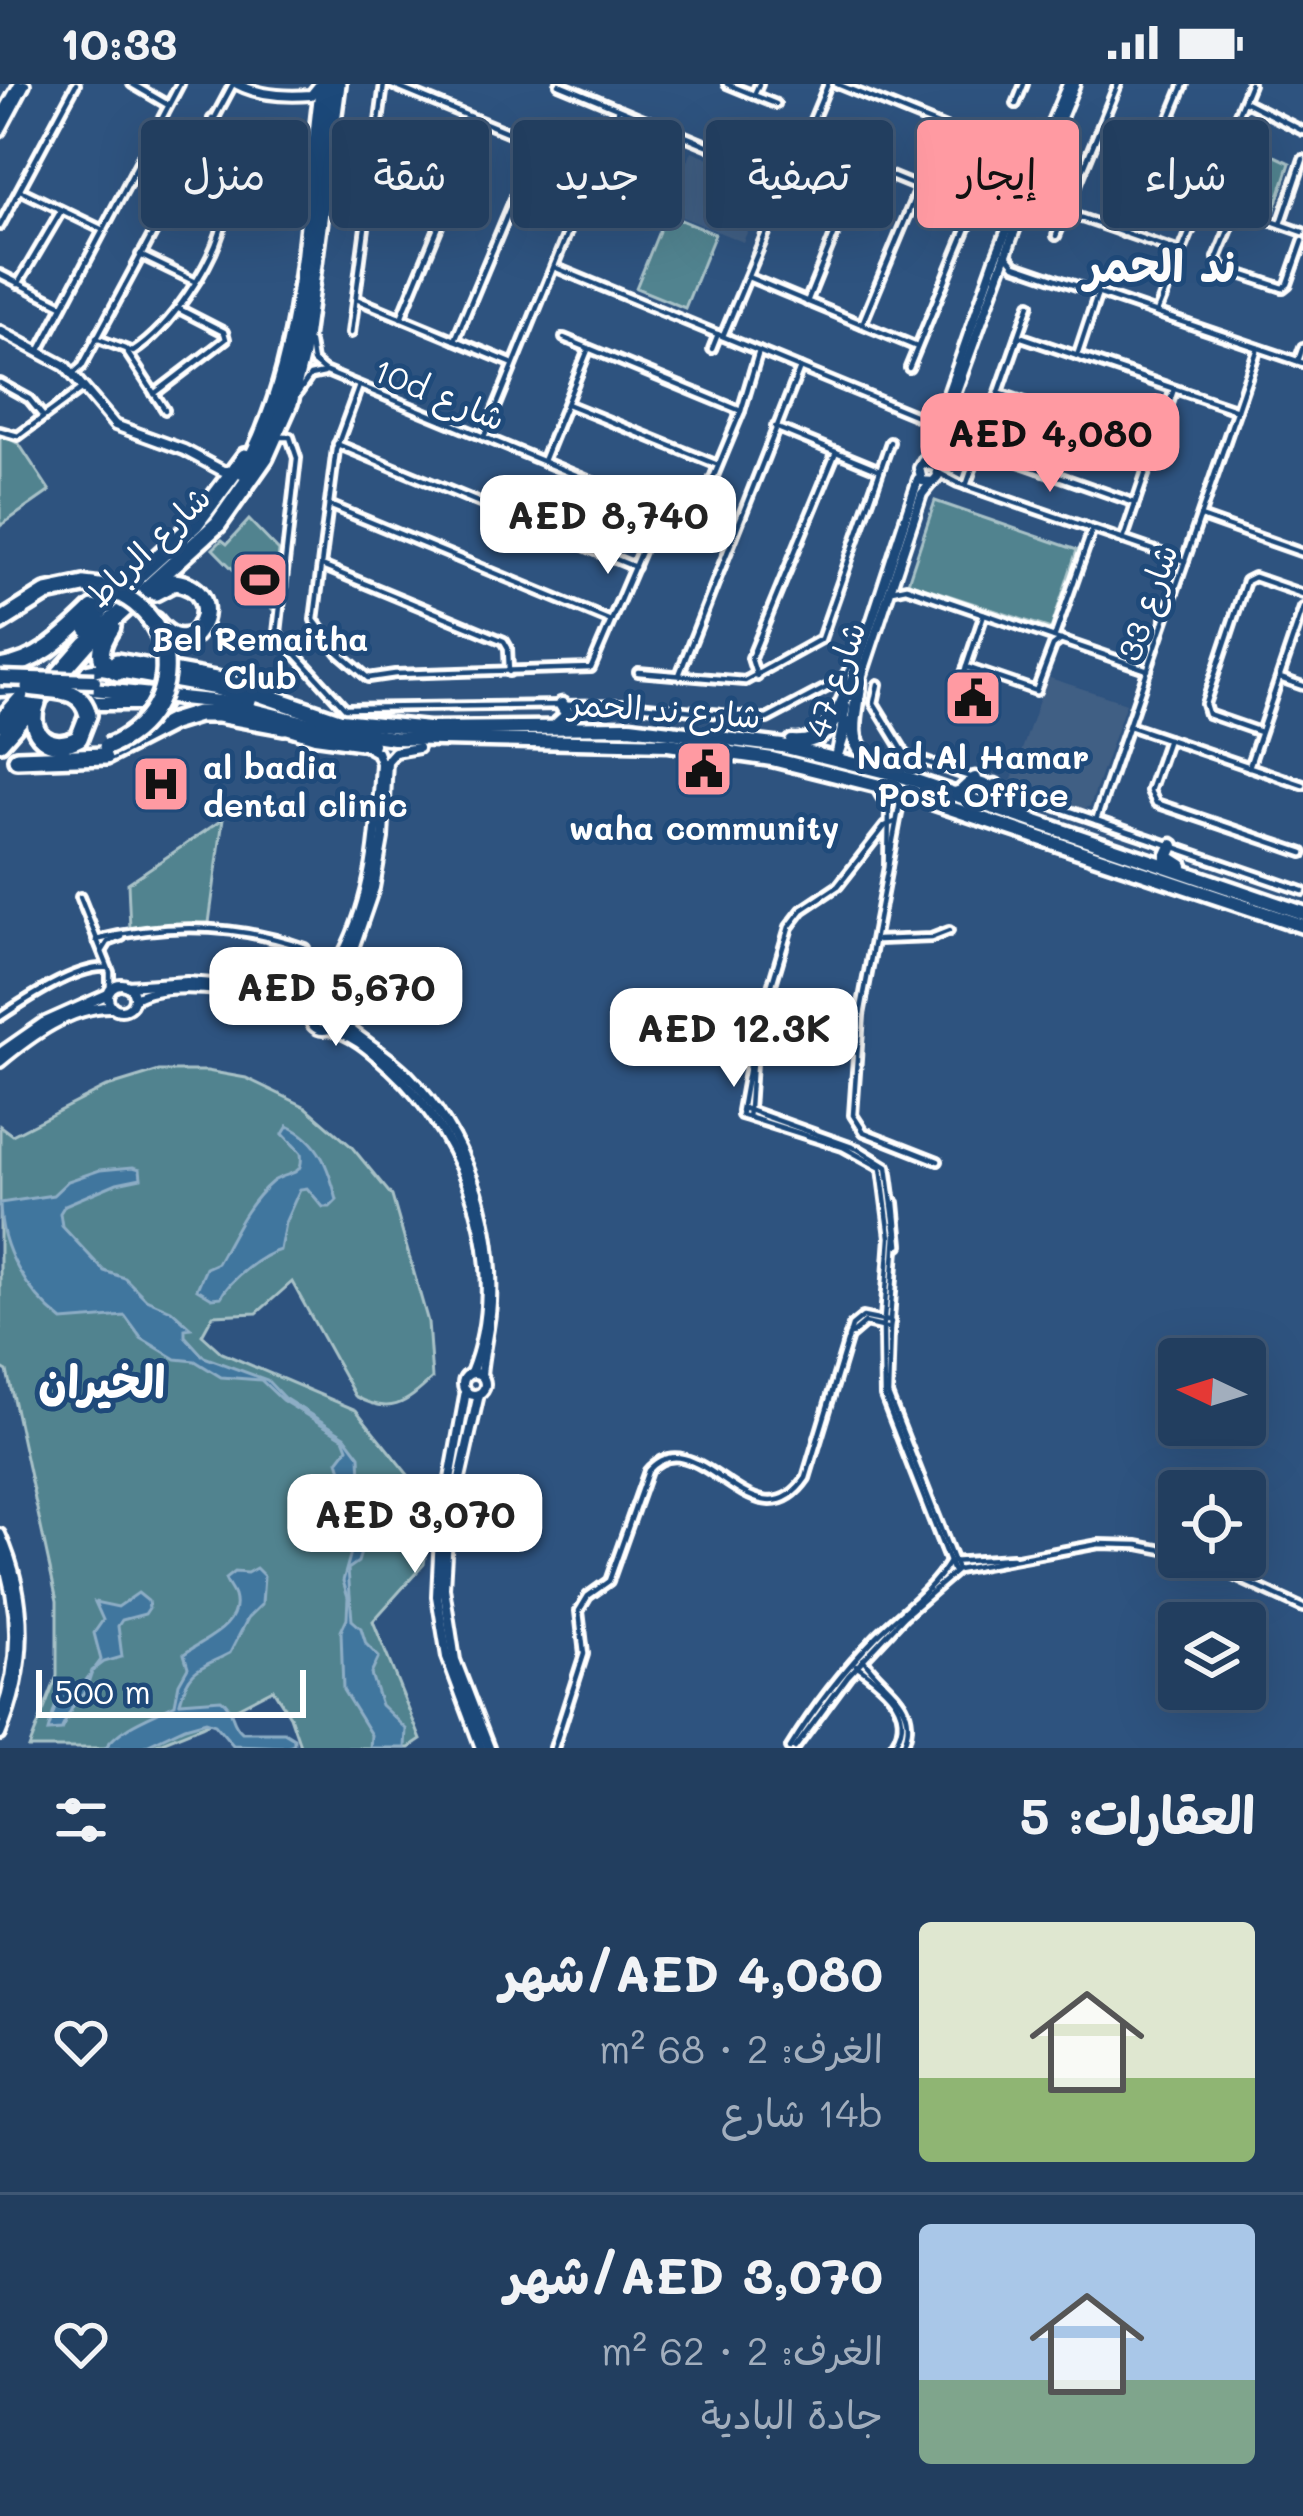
<!DOCTYPE html>
<html lang="ar">
<meta charset="utf-8">
<style>
:root{--surface:#223e5f;--page:#2e4968;--text:#f1f3f6;--muted:#a2aebd;--line:#3f5774;--accent:#ff9aa2}
body{margin:0;font-family:Mali,"Playpen Sans Arabic",sans-serif;background:var(--page);color:var(--text);direction:rtl;height:100vh;display:flex;flex-direction:column;font-size:45px;white-space:nowrap}
*{box-sizing:border-box;margin:0}
p{font-size:39px;color:var(--muted)}
.icon{flex:none;width:66px;height:66px;fill:none;stroke:currentColor;stroke-width:2;stroke-linecap:round;stroke-linejoin:round}
.map{position:relative;height:1664px;overflow:hidden;direction:ltr}
.side{display:flex;flex-direction:column;background:var(--surface);flex:1}
.side>*{flex:none}
.hud{position:absolute;left:36px;top:36px;width:1233px;height:108px;direction:rtl;display:flex;gap:24px}
.needle{width:78px;rotate:274deg}
.tools{position:absolute;left:1158px;top:1254px;display:grid;gap:24px}
.tools a{display:grid;place-items:center;width:108px;height:108px;border-radius:12px;background:var(--surface);box-shadow:0 12px 48px #0002,0 0 0 3px var(--line);font-size:60px}
.scale{position:absolute;left:36px;bottom:30px;width:270px;box-sizing:border-box;padding-left:12px;border:6px solid #fff;border-top:0;font-size:33px;line-height:42px;white-space:nowrap;color:#fff;-webkit-text-stroke:9px #1f4a7a;paint-order:stroke}
.price{position:absolute;translate:-50% -102px;padding:0 27px;border-radius:24px;background:#fff;color:#222;font-size:39px;line-height:78px;filter:drop-shadow(0 3px 6px #0008)}
.price::after{content:'';position:absolute;left:50%;top:72px;width:36px;height:27px;margin-left:-18px;background:inherit;clip-path:polygon(0 0,100% 0,50% 100%)}
.price.active{background:var(--accent);color:#111}
ul{padding:0;list-style:none}
li{display:flex;align-items:center;gap:36px;height:300px;padding:0 48px}
li+li{border-top:3px solid var(--line)}
li span{display:grid;place-items:center;flex:none;width:336px;height:240px;border-radius:12px;color:#555}
li>.icon{margin-inline-start:auto}
span .icon{width:144px;height:144px;fill:#fffc;stroke-width:1}
li b{font-size:51px}
h2{display:flex;justify-content:space-between;align-items:center;height:144px;padding:0 48px;font-size:51px}
.tag{padding:0 42px;border-radius:12px;background:var(--surface);box-shadow:0 12px 48px #0002,0 0 0 3px var(--line);font-size:42px;line-height:108px}
.tag.active{background:var(--accent);color:#111}
.status{display:flex;justify-content:space-between;align-items:center;height:84px;padding:0 60px;background:var(--surface);direction:ltr}
.status svg{height:33px;fill:currentColor}
.map>svg:first-child{display:block}
.built{fill:#405e84}
.green{fill:#51838f;stroke:#a8c1c7;stroke-width:3}
.water{fill:#41769e;stroke:#8dadc5;stroke-width:3}
.lines{fill:none;stroke-linecap:round;stroke-linejoin:round}
.motorway-tunnel{stroke:#4d6d92;stroke-width:15;stroke-dasharray:15 8;stroke-linecap:butt}
.minor-casing{stroke:#fff;stroke-width:14}
.tertiary-casing{stroke:#fff;stroke-width:16}
.primary-casing{stroke:#fff;stroke-width:21}
.motorway-casing{stroke:#fff;stroke-width:24}
.minor{stroke:#1f4a7a;stroke-width:4.5}
.tertiary{stroke:#1f4a7a;stroke-width:8}
.primary{stroke:#1f4a7a;stroke-width:12}
.motorway{stroke:#1f4a7a;stroke-width:15}
.primary-bridge-casing{stroke:#fff;stroke-width:21;stroke-linecap:butt}
.motorway-bridge-casing{stroke:#fff;stroke-width:24;stroke-linecap:butt}
.primary-bridge{stroke:#1f4a7a;stroke-width:12}
.motorway-bridge{stroke:#1f4a7a;stroke-width:15}
.labels{text-anchor:middle;dominant-baseline:central;stroke-width:10;stroke-linejoin:round;paint-order:stroke}
.street-label{font-size:33px;fill:#fff;stroke:#1f4a7a}
.poi-label{font-size:33px;font-weight:bold;fill:#fff;stroke:#1f4a7a}
.district-label{font-size:45px;font-weight:bold;fill:#fff;stroke:#1f4a7a}
</style>
<div class="status"><b>10:33</b><svg viewBox="0 0 49 12"><path d="M0 12V9h3v3zM5 12V6h3v6zM10 12V3h3v9zM15 12V0h3v12zM26 1h20v11H26zM47 4h2v5h-2z"/></svg></div>
<div class="map">
<svg width="1303" height="1664" viewBox="0 0 1303 1664">
<rect width="100%" height="100%" fill="#2e537f"/>
<filter id="ink" filterUnits="userSpaceOnUse"><feTurbulence type="fractalNoise" baseFrequency=".00833" numOctaves="2"/><feDisplacementMap in="SourceGraphic" scale="24" xChannelSelector="R" yChannelSelector="G"/><feConvolveMatrix kernelMatrix="1 2 1 2 8 2 1 2 1" color-interpolation-filters="sRGB"/></filter>
<g filter="url(#ink)">
<g class="built">
<polygon points="692,67 769,98 743,158 667,127"/>
<polygon points="1047,593 1126,619 1090,722 1082,726 1010,701"/>
</g>
<g class="green">
<polygon points="1258,64 1290,79 1274,128 1214,107 1223,87 1244,96"/>
<polygon points="666,130 715,150 685,224 636,204"/>
<polygon points="0,350 19,360 50,407 0,442"/>
<polygon points="935,417 1077,466 1051,545 908,498"/>
<polygon points="249,436 279,467 273,526 213,465 222,456 227,460"/>
<polygon points="223,735 209,839 130,845 128,799"/>
<path d="M159,987H207L246,994L306,1023L351,1062L392,1112L428,1238L432,1295C405,1320 390,1332 355,1312L292,1198L257,1229L213,1231L202,1251L222,1269L356,1326L433,1422L424,1480L373,1537L421,1656L409,1664H301L290,1632L273,1605L202,1642L147,1664H29L57,1592V1517L7,1287L0,1283V1042L12,1051L104,1004Z"/>
</g>
<g class="water">
<path d="M288,1042C321,1057 329,1086 337,1116L330,1123H323L307,1104L300,1105L285,1139L280,1166C261,1171 230,1196 221,1213L212,1214L197,1205L206,1184L217,1179C233,1151 246,1120 272,1098C288,1086 304,1095 301,1069L283,1050Z"/>
<path d="M133,1083L140,1085L141,1094L117,1099L65,1121L60,1129L62,1142L104,1187L125,1194L146,1215L171,1226L191,1244L185,1245V1252L204,1273L267,1296L284,1314L345,1352L360,1372L361,1394L370,1403L387,1437L383,1442L368,1446L358,1478L348,1485L352,1536L361,1544L366,1560L379,1573L371,1590L381,1621L406,1645L405,1664H370L371,1651L343,1606L341,1547L347,1534L348,1513L343,1497L353,1461L337,1424L344,1396L338,1377L348,1364L344,1354L282,1316L261,1296L221,1293L195,1277L176,1275L141,1254L125,1232L63,1237C27,1209 0,1165 0,1119L53,1111L68,1097L100,1086Z"/>
<path d="M256,1484L264,1492L262,1520L248,1534L230,1569C202,1584 189,1582 180,1618L221,1615C234,1623 230,1639 242,1648H284L294,1654V1660L286,1663L233,1661L215,1640L206,1637L185,1643L140,1664H105C122,1641 150,1633 175,1620L179,1599L188,1583L184,1570C202,1556 243,1542 234,1512C232,1506 227,1501 225,1495L234,1488L247,1489Z"/>
<polygon points="138,1509 148,1517 149,1524 145,1530 122,1536 118,1542 122,1573 104,1578 92,1587 85,1608 77,1614 61,1646 48,1647 61,1603 84,1599 101,1576 94,1549 103,1536 95,1518 118,1523"/>
</g>
<g class="lines">
<polyline class="motorway-tunnel" points="30,588 68,578 114,578"/>
<defs>
<g id="minor">
<polyline points="132,0 168,21"/>
<polyline points="390,0 595,84"/>
<polyline points="559,0 789,95"/>
<polyline points="727,0 776,20"/>
<polyline points="837,0 997,65 1022,81"/>
<polyline points="754,11 759,0"/>
<polyline points="1244,17 1303,47"/>
<polyline points="1016,20 1024,0"/>
<polyline points="378,43 465,79"/>
<polyline points="1167,44 1223,67"/>
<polyline points="805,57 974,126"/>
<polyline points="1008,69 1027,71"/>
<polyline points="370,104 443,133"/>
<polyline points="20,106 101,145"/>
<polyline points="1203,113 1303,148"/>
<polyline points="1237,125 1217,174 1222,184 1283,204 1288,200 1303,157"/>
<polyline points="1067,129 1180,168"/>
<polyline points="1281,140 1303,75"/>
<polyline points="0,142 76,0"/>
<polyline points="1123,149 1184,0"/>
<polyline points="1056,152 1118,0"/>
<polyline points="1006,170 1015,181 1303,279"/>
<polyline points="140,171 194,197"/>
<polyline points="554,183 924,335 934,344"/>
<polyline points="0,190 62,221"/>
<polyline points="748,193 917,263"/>
<polyline points="18,200 61,127"/>
<polyline points="356,215 511,279"/>
<polyline points="807,218 863,80"/>
<polyline points="1157,228 1250,0"/>
<polyline points="401,234 481,40"/>
<polyline points="862,240 919,103"/>
<polyline points="351,249 384,0"/>
<polyline points="723,252 828,0"/>
<polyline points="1019,252 1237,326"/>
<path d="M96,254L133,268C170,244 213,181 223,138C229,111 232,81 234,53L212,35"/>
<polyline points="564,254 741,327"/>
<polyline points="455,256 536,62"/>
<polyline points="310,259 313,278 324,287 731,455"/>
<polyline points="712,265 718,250"/>
<polyline points="40,266 180,0"/>
<polyline points="127,268 165,326"/>
<polyline points="1077,272 1098,209"/>
<polyline points="1298,277 1303,263"/>
<polyline points="909,284 980,112 987,104 985,100 980,102 980,112"/>
<polyline points="73,290 82,282 233,0"/>
<polyline points="0,299 29,315 42,331"/>
<polyline points="359,302 336,365 314,536 339,569 368,594 395,590 591,584 659,425"/>
<polyline points="298,309 310,292 324,289"/>
<polyline points="154,310 226,255 224,248 179,225"/>
<polyline points="1001,310 1155,362"/>
<polyline points="567,320 718,381"/>
<polyline points="775,343 880,386"/>
<polyline points="0,347 18,352 83,304"/>
<polyline points="281,353 290,353 297,374 277,549 345,624 629,620 767,635 843,595 858,568"/>
<polyline points="484,353 618,25"/>
<polyline points="337,360 635,483"/>
<polyline points="979,364 1135,419"/>
<polyline points="543,377 588,266"/>
<polyline points="1039,385 1044,370"/>
<polyline points="939,389 958,399 1185,477"/>
<polyline points="966,402 1030,220"/>
<polyline points="329,421 611,537"/>
<polyline points="1201,433 1303,469"/>
<polyline points="694,440 741,327 759,267"/>
<polyline points="1123,456 1174,305"/>
<polyline points="322,482 504,557 508,564 509,588"/>
<polyline points="892,506 906,503 1148,586"/>
<polyline points="1054,554 1092,446"/>
<polyline points="966,583 1036,607 1053,562 1061,556"/>
<polyline points="638,588 745,597 821,555 890,358"/>
<polyline points="679,591 800,284"/>
<polyline points="757,593 751,574 836,368"/>
<polyline points="1280,594 1303,602"/>
<polyline points="878,600 874,619 906,671 1303,807"/>
<polyline points="956,613 984,530"/>
<polyline points="1129,642 1303,701"/>
<polyline points="1260,648 1208,630 1205,620 1246,497 1254,493 1303,510"/>
<polyline points="1168,655 1150,707 1156,719 1303,769"/>
<polyline points="1249,683 1303,524"/>
<polyline points="878,708 889,727 888,782"/>
<polyline points="911,715 900,719 860,931 853,1031 864,1048 938,1077"/>
<polyline points="1096,736 1258,264"/>
<polyline points="80,813 110,888 110,906"/>
<path d="M96,856C166,839 237,840 305,864"/>
<polyline points="878,856 931,854 949,847"/>
<polyline points="103,866 108,858 122,853"/>
<path d="M0,933C25,916 77,881 108,884"/>
<polyline points="749,1025 752,978"/>
<polyline points="749,1026 858,1065 887,1083 896,1150 890,1236"/>
<polyline points="741,1027 751,971 789,843 802,826 838,802 885,742 895,738"/>
<polyline points="748,1033 741,1031 743,1024 749,1026 748,1033 843,1063 881,1084 890,1153 884,1236"/>
<polyline points="895,1119 899,1161"/>
<polygon points="884,1236 891,1238 890,1245 882,1243"/>
<polyline points="883,1245 884,1312 953,1488"/>
<polyline points="890,1245 888,1311 957,1486"/>
<polyline points="851,1251 865,1239 882,1243"/>
<polyline points="1192,1473 1303,1524"/>
<path d="M863,1575C884,1606 923,1620 902,1664"/>
<path d="M856,1581C886,1602 920,1630 891,1664"/>
<path d="M554,1664L584,1570L579,1527L588,1512L609,1497L648,1387C697,1331 755,1469 806,1394L852,1242L863,1233L883,1237"/>
<path d="M790,1664C815,1623 844,1586 877,1552C902,1527 931,1508 949,1478L1012,1474"/>
<polyline points="795,1664 848,1592 904,1532 957,1486 1099,1460 1138,1461 1179,1469"/>
</g>
<g id="tertiary">
<path d="M237,0C258,11 287,13 311,11L319,1"/>
<polyline points="0,34 19,0"/>
<polyline points="0,47 25,0"/>
<polyline points="1030,69 1043,59 1068,0"/>
<circle cx="1033" cy="80" r="11"/>
<polyline points="1043,77 1075,0"/>
<polyline points="0,247 65,282 115,341 184,366 223,387 233,387"/>
<polyline points="924,379 937,383 938,392 933,398 922,397 919,384 927,370 995,175 1024,104 1023,86"/>
<polyline points="934,380 935,365 1035,91"/>
<polyline points="852,597 918,395"/>
<polyline points="859,600 922,410 930,400"/>
<polyline points="836,674 846,623"/>
<polyline points="837,674 849,638"/>
<circle cx="121" cy="913" r="13"/>
<polyline points="127,902 187,898 239,902"/>
<path d="M238,902L309,914C331,909 332,890 342,872C374,811 377,747 381,679L377,668L368,663"/>
<path d="M134,915C167,892 278,910 310,933"/>
<polyline points="288,915 316,923"/>
<circle cx="323" cy="933" r="13"/>
<polyline points="334,928 336,914 374,804 383,754 387,677 395,668 418,664"/>
<path d="M336,933C358,955 386,968 408,991C466,1051 495,1134 491,1218C490,1242 483,1266 481,1291"/>
<path d="M328,945C352,949 373,969 390,984C469,1056 512,1186 471,1289"/>
<polyline points="0,969 43,939 108,910"/>
<path d="M0,978C30,953 71,922 112,923"/>
<circle cx="474" cy="1300" r="11"/>
<polyline points="466,1307 440,1450 437,1512 447,1573 481,1664"/>
<polyline points="479,1310 447,1452 444,1504 455,1576 489,1664"/>
<path d="M0,1450C30,1516 28,1585 0,1651"/>
<path d="M0,1468C20,1523 20,1579 0,1633"/>
</g>
<g id="primary">
<path d="M859,599C858,630 841,660 876,679"/>
<polyline points="0,605 29,603"/>
<polyline points="93,605 220,618 322,643 393,654 668,660 772,675 896,706 1303,842"/>
<polyline points="162,619 95,619 82,611 80,598 88,587 102,584 214,604 250,615"/>
<polyline points="331,635 428,645 630,643 782,662 898,691 1303,829"/>
<polyline points="280,641 315,652 372,660"/>
<polyline points="557,641 568,631 562,621"/>
<path d="M792,658C832,661 837,627 852,598"/>
<polyline points="995,702 1005,718 1017,727"/>
<polyline points="952,711 961,708 975,695"/>
<polyline points="1172,762 1167,773 1181,782"/>
</g>
<g id="motorway">
<path d="M245,388C310,271 306,129 324,0"/>
<path d="M155,537C166,551 178,559 195,550C214,527 203,501 174,498L155,508"/>
<polyline points="0,538 46,509 84,501"/>
<path d="M112,543C100,561 94,578 118,588"/>
<polyline points="88,545 102,524 195,440 245,373"/>
<polyline points="117,578 226,598 339,637"/>
<path d="M0,584C40,578 65,552 93,525"/>
<path d="M37,619C25,650 51,670 79,654L88,631"/>
<polyline points="0,639 22,614"/>
<polyline points="0,658 86,560 218,440 265,373 289,319 301,270 337,0"/>
<polyline points="17,675 106,672 172,638 198,630 218,630 284,642"/>
</g>
</defs>
<use href="#minor" class="minor-casing"/>
<use href="#tertiary" class="tertiary-casing"/>
<use href="#primary" class="primary-casing"/>
<use href="#motorway" class="motorway-casing"/>
<use href="#minor" class="minor"/>
<use href="#tertiary" class="tertiary"/>
<use href="#primary" class="primary"/>
<use href="#motorway" class="motorway"/>
<defs>
<polyline id="primary-bridge" points="0,594 94,597"/>
<g id="motorway-bridge">
<path d="M84,501C180,507 195,628 107,663"/>
<path d="M29,603C53,608 81,601 88,631"/>
</g>
</defs>
<use href="#primary-bridge" class="primary-bridge-casing"/>
<use href="#motorway-bridge" class="motorway-bridge-casing"/>
<use href="#primary-bridge" class="primary-bridge"/>
<use href="#motorway-bridge" class="motorway-bridge"/>
</g>
</g>
<defs>
<symbol id="stadium-square" viewBox="-11 -11 22 22"><rect x="-9" y="-9" width="18" height="18" rx="4" fill="#ff9aa2" stroke="#1f4a7a"/><path d="M0-5a6.5 5 0 1 0 0 10a6.5 5 0 1 0 0-10ZM-3.5-1.8h7v3.6h-7Z" fill="#111"/></symbol>
<symbol id="civic-square" viewBox="-11 -11 22 22"><rect x="-9" y="-9" width="18" height="18" rx="4" fill="#ff9aa2" stroke="#1f4a7a"/><path d="M-.6-6.5H3V-4.5H.6V-3L4-1V1h2V6H-6V1h2V-1L-.6-3ZM-1.2 2.5V6h2.4V2.5Z" fill="#111"/></symbol>
<symbol id="hospital-square" viewBox="-11 -11 22 22"><rect x="-9" y="-9" width="18" height="18" rx="4" fill="#ff9aa2" stroke="#1f4a7a"/><path d="M-5-5h3v3.5h4V-5h3V5h-3V1.5h-4V5h-3Z" fill="#111"/></symbol>
</defs>
<g fill-rule="evenodd">
<use href="#stadium-square" x="227" y="463" width="66" height="66"/>
<use href="#civic-square" x="940" y="581" width="66" height="66"/>
<use href="#civic-square" x="671" y="652" width="66" height="66"/>
<use href="#hospital-square" x="128" y="667" width="66" height="66"/>
</g>
<g class="labels">
<g class="street-label">
<text transform="translate(440 309) rotate(22)">10d شارع</text>
<text transform="translate(147 461) rotate(-44)">شارع الرباط</text>
<text transform="translate(1146 518) rotate(-71)">شارع 33</text>
<text transform="translate(834 595) rotate(-71)">شارع 47</text>
<text transform="translate(665 624) rotate(4)">شارع ند الحمر</text>
</g>
<g class="poi-label">
<text x="260" y="553">Bel Remaitha<tspan x="260" dy="38">Club</tspan></text>
<text x="973" y="671">Nad Al Hamar<tspan x="973" dy="38">Post Office</tspan></text>
<text x="203" y="681" text-anchor="start">al badia<tspan x="203" dy="38">dental clinic</tspan></text>
<text x="704" y="742">waha community</text>
</g>
<g class="district-label">
<text x="1160" y="180">ند الحمر</text>
<text x="102" y="1296">الخيران</text>
</g>
</g>
</svg>
<div class="tools">
<a><svg class="needle" viewBox="-14 -14 28 28"><path d="M0-13l5 13h-10z" fill="#e53935"/><path d="M0 13l5-13h-10z" fill="#a2aebd"/></svg></a>
<a><svg class="icon" aria-label="locate" viewBox="0 0 24 24"><circle cx="12" cy="12" r="6"/><path d="M12 2v4M12 18v4M2 12h4M18 12h4"/></svg></a>
<a><svg class="icon" aria-label="layers" viewBox="0 0 24 24"><path d="M12 4l9 5-9 5-9-5zM3 14l9 5 9-5"/></svg></a>
</div>
<div class="scale">500 m</div>
<b class="price active" style="left:1050px;top:411px">AED 4,080</b>
<b class="price" style="left:608px;top:493px">AED 8,740</b>
<b class="price" style="left:336px;top:965px">AED 5,670</b>
<b class="price" style="left:734px;top:1006px">AED 12.3K</b>
<b class="price" style="left:415px;top:1492px">AED 3,070</b>
<div class="hud">
<a class="tag">شراء</a>
<a class="tag active">إيجار</a>
<a class="tag">تصفية</a>
<a class="tag">جديد</a>
<a class="tag">شقة</a>
<a class="tag">منزل</a>
</div>
</div>
<section class="side">
<h2>العقارات: 5<svg class="icon" aria-label="filters" viewBox="0 0 24 24"><path d="M4 7h16M4 17h16"/><circle cx="9" cy="7" r="2"/><circle cx="15" cy="17" r="2"/></svg></h2>
<ul>
<li><span style="background:linear-gradient(#dfe7d0 65%,#8fb573 0)"><svg class="icon" aria-label="home" viewBox="0 0 24 24"><path d="M3 11l9-7 9 7M6 9v11h12V9"/></svg></span><div><b>AED 4,080/شهر</b><p>الغرف: 2 · 68 m²</p><p>14b شارع</p></div><svg class="icon" aria-label="heart" viewBox="0 0 24 24"><path d="M12 20l-8-8c-3-5 5-10 8-4 3-6 11-1 8 4z"/></svg></li>
<li><span style="background:linear-gradient(#a9c7e8 65%,#7fa58c 0)"><svg class="icon" aria-label="home" viewBox="0 0 24 24"><path d="M3 11l9-7 9 7M6 9v11h12V9"/></svg></span><div><b>AED 3,070/شهر</b><p>الغرف: 2 · 62 m²</p><p>جادة البادية</p></div><svg class="icon" aria-label="heart" viewBox="0 0 24 24"><path d="M12 20l-8-8c-3-5 5-10 8-4 3-6 11-1 8 4z"/></svg></li>
</ul>
</section>
